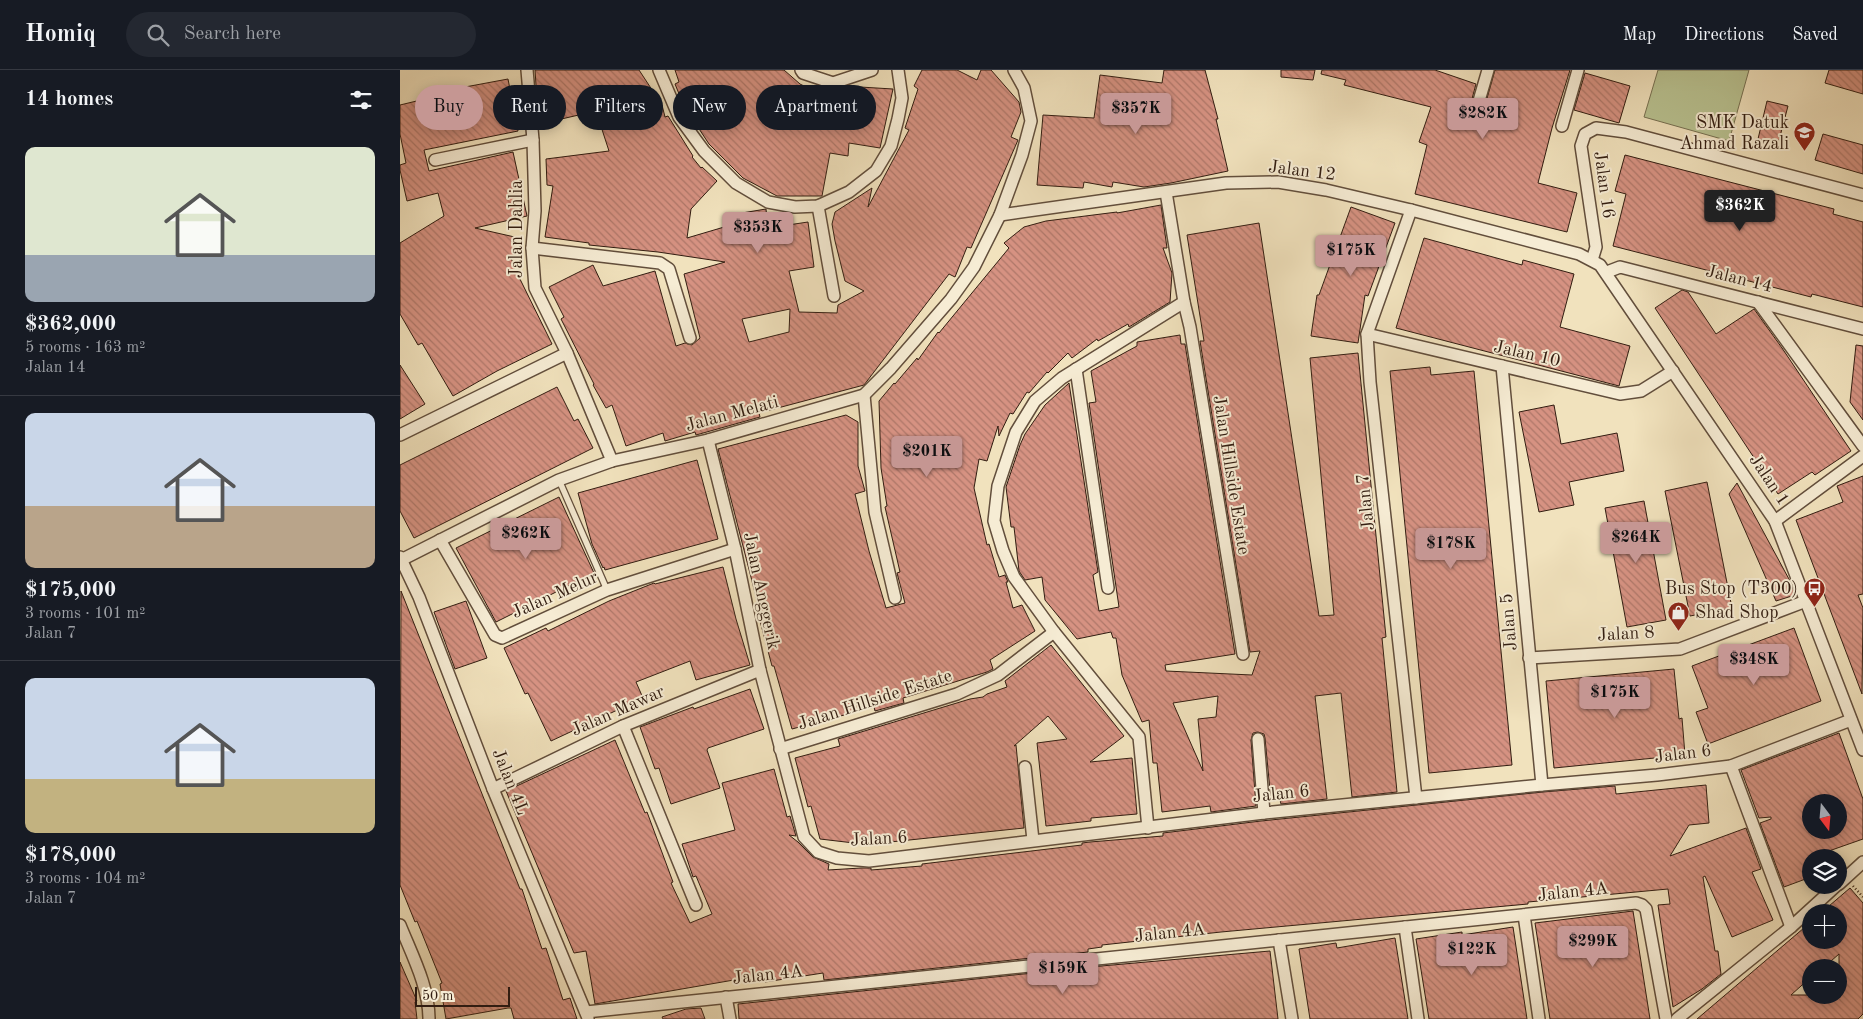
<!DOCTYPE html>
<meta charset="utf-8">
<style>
:root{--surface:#171b24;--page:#242831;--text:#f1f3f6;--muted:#9ea1a6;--line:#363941;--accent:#c59692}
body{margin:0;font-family:"Old Standard TT",serif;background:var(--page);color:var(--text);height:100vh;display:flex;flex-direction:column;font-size:19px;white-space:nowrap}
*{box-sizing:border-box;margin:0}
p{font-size:16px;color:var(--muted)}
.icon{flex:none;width:28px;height:28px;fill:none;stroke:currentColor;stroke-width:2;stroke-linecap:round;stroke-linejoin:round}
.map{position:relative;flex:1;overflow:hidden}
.side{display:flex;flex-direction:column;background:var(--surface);width:400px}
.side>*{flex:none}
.guide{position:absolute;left:15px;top:15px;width:475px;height:45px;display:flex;gap:10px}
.needle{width:32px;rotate:164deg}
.fabs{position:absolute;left:1402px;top:724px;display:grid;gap:10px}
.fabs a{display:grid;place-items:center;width:45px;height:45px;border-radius:50%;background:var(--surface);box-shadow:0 2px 12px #0003;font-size:25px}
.scale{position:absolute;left:15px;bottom:12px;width:95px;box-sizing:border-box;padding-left:5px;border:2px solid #321d11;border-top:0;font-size:14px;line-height:18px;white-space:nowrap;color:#321d11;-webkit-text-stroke:4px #f6ecd4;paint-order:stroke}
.price{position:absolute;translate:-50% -42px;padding:0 11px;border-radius:5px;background:var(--accent);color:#111;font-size:16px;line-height:32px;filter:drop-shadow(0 1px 2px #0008)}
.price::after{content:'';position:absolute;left:50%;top:30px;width:15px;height:11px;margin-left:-8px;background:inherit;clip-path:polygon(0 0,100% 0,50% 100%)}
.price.on{background:#222;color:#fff}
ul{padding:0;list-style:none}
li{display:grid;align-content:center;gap:10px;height:265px;padding:0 25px}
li+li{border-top:1px solid var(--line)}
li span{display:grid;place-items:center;height:155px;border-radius:10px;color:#555}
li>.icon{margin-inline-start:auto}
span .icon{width:90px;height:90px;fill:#fffc;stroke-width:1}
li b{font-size:21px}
h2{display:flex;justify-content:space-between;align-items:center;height:60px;padding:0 25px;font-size:21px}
.chip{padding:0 18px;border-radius:22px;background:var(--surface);box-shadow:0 2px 12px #0003;font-size:18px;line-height:45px}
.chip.on{background:var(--accent);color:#111}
header{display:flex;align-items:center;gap:30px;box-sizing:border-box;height:70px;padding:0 25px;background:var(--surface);border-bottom:1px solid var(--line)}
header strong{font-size:24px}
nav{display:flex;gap:28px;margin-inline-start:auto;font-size:18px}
.search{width:350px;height:45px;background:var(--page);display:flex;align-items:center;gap:12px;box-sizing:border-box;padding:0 18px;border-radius:28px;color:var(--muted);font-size:19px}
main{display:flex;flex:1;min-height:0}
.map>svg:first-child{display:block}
.garden{fill:#b9c392;stroke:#767052}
.building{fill:url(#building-back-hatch);stroke:#321d11;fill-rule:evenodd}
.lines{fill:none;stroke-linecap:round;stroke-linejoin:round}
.lane-casing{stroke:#624e3c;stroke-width:8}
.street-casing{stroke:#624e3c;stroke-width:14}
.path{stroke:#321d11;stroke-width:2.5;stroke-dasharray:1 2.5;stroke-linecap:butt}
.lane{stroke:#f6ecd4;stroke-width:5.5}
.street{stroke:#f6ecd4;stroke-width:11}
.labels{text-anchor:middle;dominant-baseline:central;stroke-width:4;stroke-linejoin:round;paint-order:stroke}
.poi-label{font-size:18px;fill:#321d11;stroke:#f6ecd4;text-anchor:end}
.street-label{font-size:18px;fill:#321d11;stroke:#f6ecd4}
</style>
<header>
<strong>Homiq</strong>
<div class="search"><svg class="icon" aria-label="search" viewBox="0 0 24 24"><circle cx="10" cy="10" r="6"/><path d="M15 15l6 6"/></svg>Search here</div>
<nav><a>Map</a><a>Directions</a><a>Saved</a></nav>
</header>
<main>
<section class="side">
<h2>14 homes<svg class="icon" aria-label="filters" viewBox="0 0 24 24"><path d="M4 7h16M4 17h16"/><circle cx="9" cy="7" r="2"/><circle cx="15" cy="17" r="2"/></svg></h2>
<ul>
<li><span style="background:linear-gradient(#dfe7d0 70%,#9aa5b1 0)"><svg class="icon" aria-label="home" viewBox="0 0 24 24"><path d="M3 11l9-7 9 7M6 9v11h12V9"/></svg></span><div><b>$362,000</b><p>5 rooms · 163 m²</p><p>Jalan 14</p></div></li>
<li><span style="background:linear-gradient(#c9d6e8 60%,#b9a48a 0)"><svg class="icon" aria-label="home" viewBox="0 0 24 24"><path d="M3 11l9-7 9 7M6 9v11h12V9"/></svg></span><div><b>$175,000</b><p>3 rooms · 101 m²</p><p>Jalan 7</p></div></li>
<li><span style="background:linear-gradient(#c9d6e8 65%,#c2b280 0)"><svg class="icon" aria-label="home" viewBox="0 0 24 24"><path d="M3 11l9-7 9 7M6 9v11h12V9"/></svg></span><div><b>$178,000</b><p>3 rooms · 104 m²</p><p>Jalan 7</p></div></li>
</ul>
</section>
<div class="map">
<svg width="1463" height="949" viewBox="0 0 1463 949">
<defs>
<pattern id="building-back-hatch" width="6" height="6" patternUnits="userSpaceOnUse" patternTransform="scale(1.25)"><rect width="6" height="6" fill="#d69282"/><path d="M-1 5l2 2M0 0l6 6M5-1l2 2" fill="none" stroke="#ae7769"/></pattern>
</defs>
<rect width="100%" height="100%" fill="#f1e2bd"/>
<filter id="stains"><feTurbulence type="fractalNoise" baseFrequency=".004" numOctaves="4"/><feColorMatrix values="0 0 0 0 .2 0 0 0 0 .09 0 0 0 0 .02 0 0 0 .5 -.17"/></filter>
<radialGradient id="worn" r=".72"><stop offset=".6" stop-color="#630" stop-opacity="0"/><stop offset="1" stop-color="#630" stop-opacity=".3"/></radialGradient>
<polygon class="garden" points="1258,0 1349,0 1329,71 1244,47"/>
<g class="building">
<path d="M135,0H239L262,35L265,47L268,46L293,86L292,87L301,98L302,97L317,111L291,139L287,168L331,155L330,145L366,139L368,158L408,152L414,197L389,201L399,242L437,243L438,235L464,221L445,211L435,171L432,154L435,142L472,118L468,137L509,60L505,58L518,19L514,16L522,0H557L577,10L581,0H591L619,32L621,42L611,67L618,70L571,178L567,177L555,207L549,204L464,315L359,343L360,347L296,365L295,362L265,371L263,363L226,376L212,335L206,338L193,315L194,314L161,249L164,247L149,217L193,195L203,216L255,201L276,276L285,273L292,275L300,268L284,204L325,192L258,182L189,175V173L145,167L153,116L147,115L146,89L209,81L196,41L144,53L136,15ZM390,239L389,262L349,272L342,249Z"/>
<polygon points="275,0 384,0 400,14 430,29 433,20 459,22 460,17 493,19 480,78 449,73 448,86 430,83 422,126 377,126 343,108 309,74 284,36 275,14 279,12"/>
<polygon points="764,0 805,0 818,49 816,49 828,101 771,113 744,117 713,112 712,117 684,112 683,118 637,115 643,45 694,48 700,5 762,13"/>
<polygon points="881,0 915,0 913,10 881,7"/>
<polygon points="922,0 1035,0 1076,14 1066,51 1072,55 1077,54 1087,57 1093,34 1086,32 1095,0 1170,0 1152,58 1138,113 1177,123 1167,162 1015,124 1027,75 1019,72 1031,37 944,15 946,10 921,4"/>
<polygon points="1429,0 1463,0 1463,24 1425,13"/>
<polygon points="1185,3 1230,16 1219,53 1174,40"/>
<polygon points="108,9 118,61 24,80 29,101 113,82 127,146 75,158 119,168 122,186 111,188 117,203 152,274 97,301 53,326 22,273 18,275 0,244 0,173 44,146 38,123 7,131 0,100 0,95 6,93 0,64 0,35 50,23 49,20"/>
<polygon points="1367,31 1388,36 1378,74 1358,69"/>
<polygon points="1423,64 1463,75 1463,104 1415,90"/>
<polygon points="1225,85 1434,139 1433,144 1463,152 1463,237 1412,224 1411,227 1213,176 1226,124 1215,121"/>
<polygon points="761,135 767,178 763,178 772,203 770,232 729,257 728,254 698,271 697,269 672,288 668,283 648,303 647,302 629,323 627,322 613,344 610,343 599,366 598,356 587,391 579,389 574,418 587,475 589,474 599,507 605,505 608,512 606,512 613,538 622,535 635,561 590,590 593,599 587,602 503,628 504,633 475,641 474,637 392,659 374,596 372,596 359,547 361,546 318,379 446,345 458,352 458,396 465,421 455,424 469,481 486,538 505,533 497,503 500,502 485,437 487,436 481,398 479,331 494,313 495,314 517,288 518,290 538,262 539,263 609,178 604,173 624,157 646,151 717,142 717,143"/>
<polygon points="951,137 995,153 968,226 965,225 958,273 911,266 917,225 919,225"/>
<path d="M859,153L919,546L934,545L910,288L958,283L986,567L982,568L997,722L952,727L941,623L915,626L927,729L881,734L880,730L871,731L865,668L864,664L858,662L853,663L851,670L856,736L811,742L810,736L762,742L757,693H753L749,650L742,652L722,605L716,568H713L711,562L677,569L645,530L642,507L625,510L619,501L614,457H611L606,417L620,375L625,364L645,335L669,313L698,502L693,505L699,541L719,537L689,333L696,332L691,301L737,276V272L780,265L781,274H785L835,584L765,595L766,601L852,605L860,581L850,582L800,271H804L787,165ZM818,626L816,647L798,649L803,701L773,633Z"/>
<polygon points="1024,168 1122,195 1123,190 1174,204 1160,257 1230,276 1219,316 996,258"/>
<polygon points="1282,220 1288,222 1316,264 1354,239 1382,278 1451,381 1415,405 1412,402 1378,424 1255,238"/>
<polygon points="1456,275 1463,276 1463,350 1450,332"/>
<polygon points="0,295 25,334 0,349"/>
<polygon points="1030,297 1031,305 1074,301 1112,695 1029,703 990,301"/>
<polygon points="157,317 174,351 178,349 193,378 14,468 0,441 0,395"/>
<polygon points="1154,335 1161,374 1217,363 1224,401 1169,412 1174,435 1139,442 1119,342"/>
<polygon points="297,390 318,469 205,500 204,497 203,498 192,474 178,423"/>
<polygon points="1463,406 1463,524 1458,525 1463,538 1462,624 1396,450 1443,432 1437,416"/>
<polygon points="1307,412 1332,538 1290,546 1265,421"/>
<polygon points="1337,413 1390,511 1395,525 1376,531 1329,424"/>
<polygon points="159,427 194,503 96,552 56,478"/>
<polygon points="1244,431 1266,550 1227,557 1205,438"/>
<polygon points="323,497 336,549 350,595 296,610 290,591 236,612 243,628 151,671 128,623 125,624 104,578 146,558 148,561 209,531 254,513 255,514"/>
<polygon points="1,521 120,819 122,819 142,879 146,878 163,930 170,928 177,949 114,949 111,938 108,938 46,949 40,914 42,913 17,851 15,852 0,815"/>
<polygon points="66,531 87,588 55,599 34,542"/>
<polygon points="1394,558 1421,631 1308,674 1296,642 1308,638 1292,596"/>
<polygon points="651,575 724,666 690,692 732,688 737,744 691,748 691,751 646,756 637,673 667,669 648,646 614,676 616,675 624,758 471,774 471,775 420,769 411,736 408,737 395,688 440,676 438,669 570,629 583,627 587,624 607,617 605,611"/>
<polygon points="1274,599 1279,649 1282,648 1285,685 1154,698 1146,611"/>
<polygon points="350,619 364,659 308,678 307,680 320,718 271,734 259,698 255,699 240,657 293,637 294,639"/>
<path d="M1439,663L1463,729V769L1426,782L1428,788H1411V807L1384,817L1360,753L1371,749V747L1359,748L1341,700ZM1411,732H1439V760H1411Z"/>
<polygon points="215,670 245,743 247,742 273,812 271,813 290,853 312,844 296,806 293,807 282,774 335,760 322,713 374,699 387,747 390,746 396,766 389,765 398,772 413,787 429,794 428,800 461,798 471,798 471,800 522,796 522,794 682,775 682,773 690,772 763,766 763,763 861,751 1143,722 1215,716 1216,724 1306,715 1309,753 1289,755 1270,786 1346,758 1361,799 1352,802 1373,850 1332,867 1305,806 1303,807 1315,881 1318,881 1321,904 1302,919 1273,937 1258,835 1270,834 1268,819 1128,832 1128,834 821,862 702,875 702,877 688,879 688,882 424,910 423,903 365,912 365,908 358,909 357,906 195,934 186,881 174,883 106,721"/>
<path d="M1450,818L1463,833V944L1458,949H1297L1411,852V870H1439V842H1422ZM1439,884V925H1391L1411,907V898H1423Z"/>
<polygon points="1233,841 1250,949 1150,949 1135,853"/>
<polygon points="1113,857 1127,949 1029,949 1016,869 1062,862 1062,865"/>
<polygon points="995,868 1008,949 910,949 899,879 936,873 937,878"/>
<polygon points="870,881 878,949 339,949 338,934 690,897"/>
<polygon points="0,892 17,931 15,932 17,949 0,949"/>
<polygon points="301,938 305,949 263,949 262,947 286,939"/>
</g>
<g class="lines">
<defs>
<polyline id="lane" points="159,410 207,520"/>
<g id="street">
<polyline points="127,0 133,70 135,141 132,178 135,218 167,283 212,391"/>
<polyline points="259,0 279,47 304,81 336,113 368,132 395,137 418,136 449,122 476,101 491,76 498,49 502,28 498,0"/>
<polyline points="401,0 403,3 433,13 472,0"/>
<polyline points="1074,48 1088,0"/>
<polyline points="1162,56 1178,0"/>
<polyline points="35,90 133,70"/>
<polyline points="766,122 784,232 790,257 843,584"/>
<polyline points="418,136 434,226"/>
<polyline points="1011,140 967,264 970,312 1016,728"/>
<polyline points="600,145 826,113 878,112 926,120 1011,140 1179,184 1200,195 1375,451 1463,680"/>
<polyline points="132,178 260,193 269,199 290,268"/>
<polyline points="1192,190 1196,177 1181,76 1185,64 1196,58 1226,62 1463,125"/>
<polyline points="1207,202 1220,197 1463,259"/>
<polyline points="1358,232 1463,376"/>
<polyline points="967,264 1220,324 1241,321 1273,301"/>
<polyline points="1102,296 1142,715"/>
<polyline points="676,299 708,518"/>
<polyline points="464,325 475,442 495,528"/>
<polyline points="0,365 167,283"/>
<polyline points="308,370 335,479 360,600 404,767 418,782 437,788 469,791 864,743 1142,715 1257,705 1331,696 1451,650"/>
<polyline points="1375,451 1463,386"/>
<polyline points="40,470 95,565 102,568 207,520 335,479"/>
<polyline points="0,487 19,527 93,719 188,948"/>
<polyline points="1,490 159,410 212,391 308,370 464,325 491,298 551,229 574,197 600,145 622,85 631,51 624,18 614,0"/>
<polyline points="1129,588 1280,579 1406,531"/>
<polyline points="223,656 296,835"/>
<polyline points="858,669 864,743"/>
<polyline points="380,679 557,624 598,605 654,562"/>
<polyline points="1331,696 1391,857"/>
<polyline points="625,697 633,770"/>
<polyline points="93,719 223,656 360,600"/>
<polyline points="748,758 739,667 654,562 614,507 603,481 594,451 598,416 616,362 635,331 662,308 784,232"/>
<polyline points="1439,814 1463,792"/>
<polyline points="1124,845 1139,949"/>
<path d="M0,855C12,885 29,917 29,949"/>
<polyline points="1005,857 1018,949"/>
<polyline points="879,870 892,949"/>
<polyline points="326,927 330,949"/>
<polyline points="186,942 1236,833 1242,835 1246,839 1266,949"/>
<polyline points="1277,949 1391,857 1437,815"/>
</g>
</defs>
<use href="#lane" class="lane-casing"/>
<use href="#street" class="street-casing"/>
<polyline class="path" points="1453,816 1463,827"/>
<use href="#lane" class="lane"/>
<use href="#street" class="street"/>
</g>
<defs>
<symbol id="school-pin" viewBox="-11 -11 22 30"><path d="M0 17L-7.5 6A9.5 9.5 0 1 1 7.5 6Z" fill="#8f2418" stroke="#f6ecd4"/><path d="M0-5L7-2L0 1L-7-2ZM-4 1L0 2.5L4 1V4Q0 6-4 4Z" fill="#fff"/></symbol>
<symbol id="bus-pin" viewBox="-11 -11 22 30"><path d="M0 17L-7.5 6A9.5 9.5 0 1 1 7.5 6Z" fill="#8f2418" stroke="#f6ecd4"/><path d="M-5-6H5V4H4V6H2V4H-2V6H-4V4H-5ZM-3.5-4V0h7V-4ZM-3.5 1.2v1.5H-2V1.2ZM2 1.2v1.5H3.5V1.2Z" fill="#fff"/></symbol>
<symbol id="shop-pin" viewBox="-11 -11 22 30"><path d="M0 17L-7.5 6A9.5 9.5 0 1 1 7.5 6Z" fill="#8f2418" stroke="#f6ecd4"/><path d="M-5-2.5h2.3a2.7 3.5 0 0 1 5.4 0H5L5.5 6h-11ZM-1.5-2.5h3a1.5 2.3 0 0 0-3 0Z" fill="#fff"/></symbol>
</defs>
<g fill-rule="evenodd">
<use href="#school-pin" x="1392" y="50" width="25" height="34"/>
<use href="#bus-pin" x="1402" y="506" width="25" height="34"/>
<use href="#shop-pin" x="1266" y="530" width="25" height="34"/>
</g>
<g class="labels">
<g class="poi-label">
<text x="1389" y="53">SMK Datuk<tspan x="1389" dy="21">Ahmad Razali</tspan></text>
<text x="1398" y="519">Bus Stop (T300)</text>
<text x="1295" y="543" text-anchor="start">Shad Shop</text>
</g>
<g class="street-label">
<text transform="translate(902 101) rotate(7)">Jalan 12</text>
<text transform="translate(1204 115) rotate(82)">Jalan 16</text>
<text transform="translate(117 159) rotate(-90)">Jalan Dahlia</text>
<text transform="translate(1339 209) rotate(14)">Jalan 14</text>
<text transform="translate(1127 284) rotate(13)">Jalan 10</text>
<text transform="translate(332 344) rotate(-15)">Jalan Melati</text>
<text transform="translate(831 405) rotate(81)">Jalan Hillside Estate</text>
<text transform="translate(1369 410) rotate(56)">Jalan 1</text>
<text transform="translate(966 432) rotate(-96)">Jalan 7</text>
<text transform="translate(361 521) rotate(78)">Jalan Anggerik</text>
<text transform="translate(155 525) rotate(-24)">Jalan Melur</text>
<text transform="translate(1109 552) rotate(-95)">Jalan 5</text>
<text transform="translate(1226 564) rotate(-3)">Jalan 8</text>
<text transform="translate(475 630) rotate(-18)">Jalan Hillside Estate</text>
<text transform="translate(218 641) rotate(-24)">Jalan Mawar</text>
<text transform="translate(1283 684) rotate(-7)">Jalan 6</text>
<text transform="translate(110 712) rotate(68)">Jalan 4L</text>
<text transform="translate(881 724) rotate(-6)">Jalan 6</text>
<text transform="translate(479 769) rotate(-3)">Jalan 6</text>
<text transform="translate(1173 822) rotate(-6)">Jalan 4A</text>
<text transform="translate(770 863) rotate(-6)">Jalan 4A</text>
<text transform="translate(368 905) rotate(-6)">Jalan 4A</text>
</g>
</g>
<rect width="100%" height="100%" filter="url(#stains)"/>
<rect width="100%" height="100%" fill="url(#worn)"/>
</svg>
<div class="fabs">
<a><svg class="needle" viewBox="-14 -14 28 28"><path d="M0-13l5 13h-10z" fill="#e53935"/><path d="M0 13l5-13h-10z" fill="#9ea1a6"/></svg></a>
<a><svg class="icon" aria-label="layers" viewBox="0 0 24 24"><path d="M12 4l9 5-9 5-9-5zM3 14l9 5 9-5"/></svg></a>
<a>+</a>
<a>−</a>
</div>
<div class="scale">50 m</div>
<b class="price" style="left:736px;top:65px">$357K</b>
<b class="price" style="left:1083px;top:70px">$282K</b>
<b class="price on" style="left:1340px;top:162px">$362K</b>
<b class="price" style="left:358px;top:184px">$353K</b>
<b class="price" style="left:951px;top:207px">$175K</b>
<b class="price" style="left:527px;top:408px">$201K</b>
<b class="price" style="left:126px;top:490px">$262K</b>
<b class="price" style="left:1236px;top:494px">$264K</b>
<b class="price" style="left:1051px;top:500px">$178K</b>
<b class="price" style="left:1354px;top:616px">$348K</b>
<b class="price" style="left:1215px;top:649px">$175K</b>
<b class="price" style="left:1193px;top:898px">$299K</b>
<b class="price" style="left:1072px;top:906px">$122K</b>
<b class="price" style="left:663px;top:925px">$159K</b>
<div class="guide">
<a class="chip on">Buy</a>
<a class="chip">Rent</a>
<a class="chip">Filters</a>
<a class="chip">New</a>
<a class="chip">Apartment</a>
</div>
</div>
</main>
